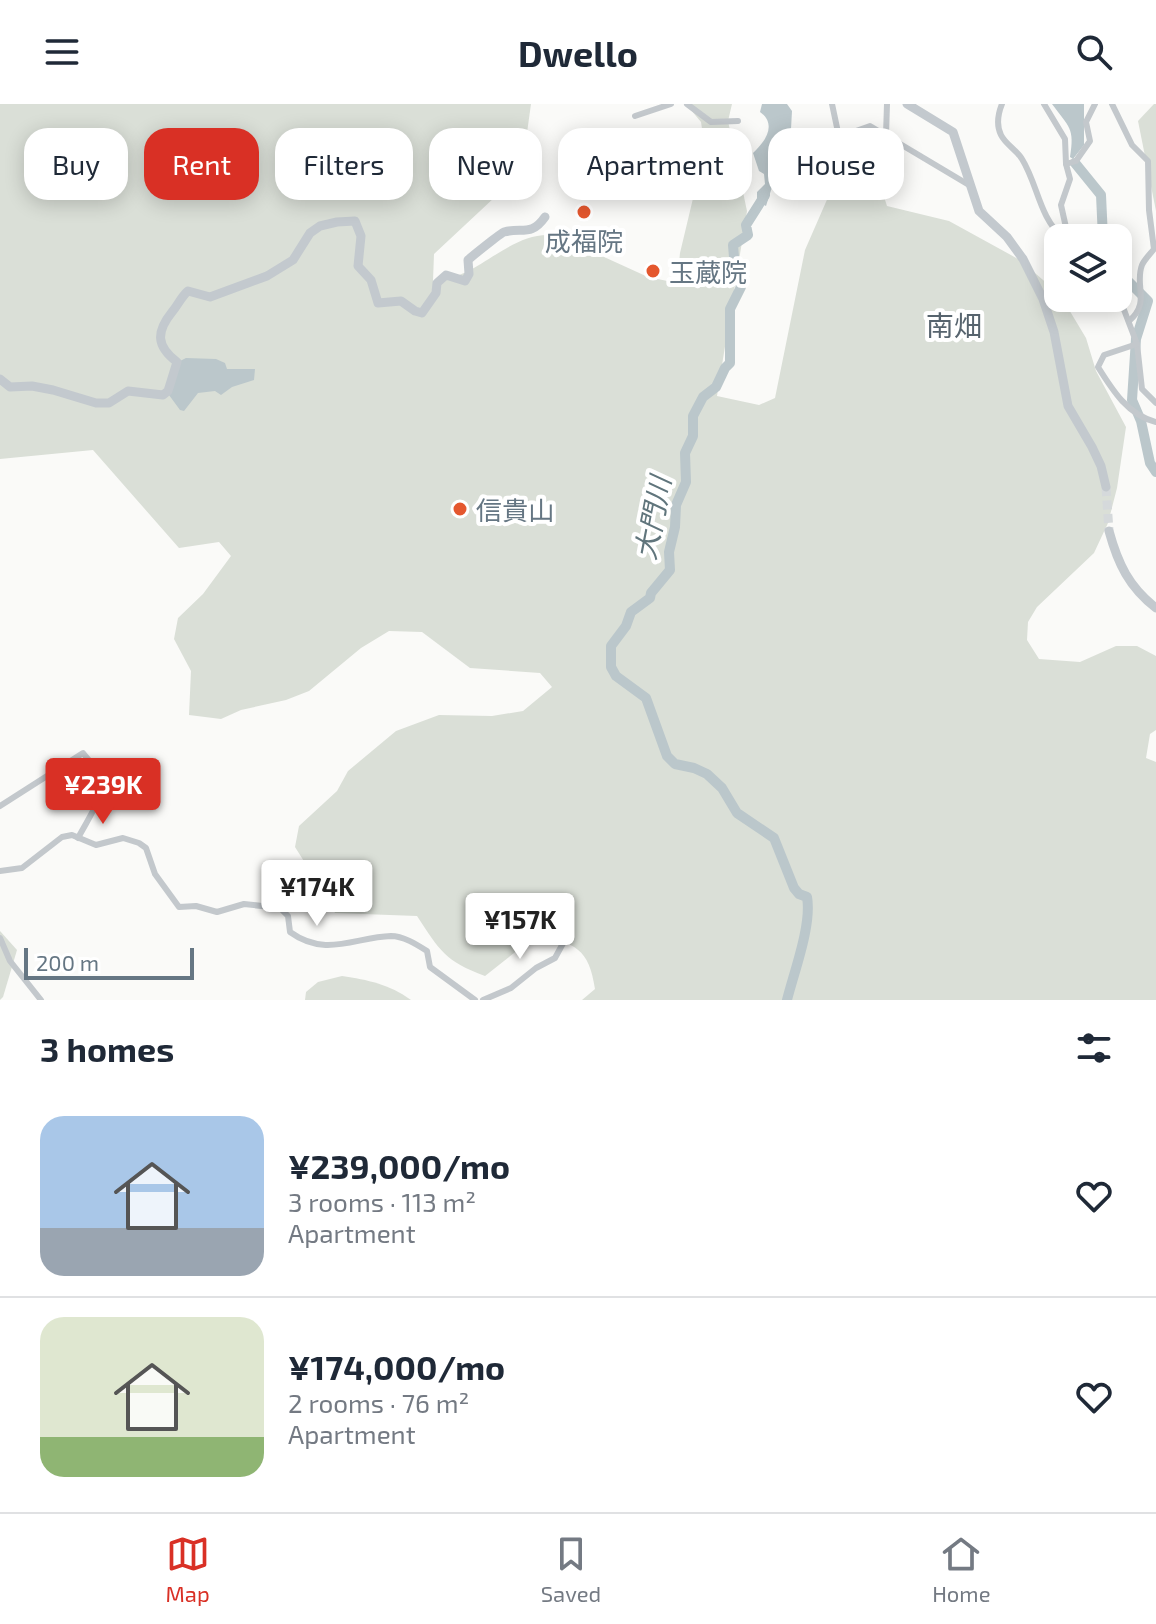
<!DOCTYPE html>
<meta charset="utf-8">
<style>
:root{--surface:#fff;--page:#f6f6f7;--text:#1f2937;--muted:#747a83;--line:#e0e1e3;--accent:#d93025}
body{margin:0;font-family:"Exo 2","Noto Sans JP",sans-serif;background:var(--page);color:var(--text);height:100vh;display:flex;flex-direction:column;font-size:30px;white-space:nowrap}
*{box-sizing:border-box;margin:0}
p{font-size:26px;color:var(--muted)}
.icon{flex:none;width:44px;height:44px;fill:none;stroke:currentColor;stroke-width:2;stroke-linecap:round;stroke-linejoin:round}
.map{position:relative;height:896px;overflow:hidden}
.details{display:flex;flex-direction:column;background:var(--surface);flex:1}
.details>*{flex:none}
.banner{position:absolute;left:24px;top:24px;width:1108px;height:72px;display:flex;gap:16px}
.tools{position:absolute;left:1044px;top:120px;display:grid;gap:16px}
.tools a{display:grid;place-items:center;width:88px;height:88px;border-radius:16px;background:var(--surface);box-shadow:0 4px 20px #0003;font-size:40px}
.scale{position:absolute;left:24px;bottom:20px;width:170px;box-sizing:border-box;padding-left:8px;border:4px solid #657683;border-top:0;font-size:22px;line-height:28px;white-space:nowrap;color:#657683;-webkit-text-stroke:6px #fff;paint-order:stroke}
.price{position:absolute;translate:-50% -68px;padding:0 18px;border-radius:8px;background:#fff;color:#222;font-size:26px;line-height:52px;filter:drop-shadow(0 2px 4px #0008)}
.price::after{content:'';position:absolute;left:50%;top:48px;width:24px;height:18px;margin-left:-12px;background:inherit;clip-path:polygon(0 0,100% 0,50% 100%)}
.price.on{background:var(--accent);color:#fff}
ul{padding:0;list-style:none}
li{display:flex;align-items:center;gap:24px;height:200px;padding:0 40px}
li+li{border-top:2px solid var(--line)}
li span{display:grid;place-items:center;flex:none;width:224px;height:160px;border-radius:24px;color:#555}
li>.icon{margin-inline-start:auto}
span .icon{width:96px;height:96px;fill:#fffc;stroke-width:1}
li b{font-size:34px}
h2{display:flex;justify-content:space-between;align-items:center;height:96px;padding:0 40px;font-size:34px}
.pill{padding:0 28px;border-radius:24px;background:var(--surface);box-shadow:0 4px 20px #0003;font-size:28px;line-height:72px}
.pill.on{background:var(--accent);color:#fff}
header{display:flex;justify-content:space-between;align-items:center;height:104px;padding:0 40px;background:var(--surface);font-size:36px;font-weight:700}
.menu{display:flex;justify-content:space-around;align-items:center;height:112px;border-top:2px solid var(--line);background:var(--surface);font-size:22px;color:var(--muted)}
.menu a{display:grid;justify-items:center;gap:4px}
.menu .on{color:var(--accent)}
.map>svg:first-child{display:block}
.green{fill:#dadfd7}
.water{fill:#bbc7cb}
.lines{fill:none;stroke-linecap:round;stroke-linejoin:round}
.river{stroke:#bbc7cb;stroke-width:10}
.secondary-tunnel{stroke:#d5d9db;stroke-width:9;stroke-dasharray:9 4.5;stroke-linecap:butt}
.street{stroke:#c3c8cc;stroke-width:6}
.secondary{stroke:#c3c9ce;stroke-width:9}
.poi-dot{fill:#e4572e;stroke:#fff;stroke-width:3}
.labels{text-anchor:middle;dominant-baseline:central;stroke-width:8;stroke-linejoin:round;paint-order:stroke}
.poi-label{font-size:26px;fill:#657683;stroke:#fff;text-anchor:start}
.neighbourhood-label{font-size:28px;fill:#57646e;stroke:#fff}
.water-label{font-size:28px;font-style:italic;fill:#60757c;stroke:#fff}
</style>
<header><svg class="icon" aria-label="menu" viewBox="0 0 24 24"><path d="M4 6h16M4 12h16M4 18h16"/></svg>Dwello<svg class="icon" aria-label="search" viewBox="0 0 24 24"><circle cx="10" cy="10" r="6"/><path d="M15 15l6 6"/></svg></header>
<div class="map">
<svg width="1156" height="896" viewBox="0 0 1156 896">
<rect width="100%" height="100%" fill="#fafaf8"/>
<g class="green">
<path d="M0,0H531L526,36L530,54L527,63L434,150L433,177C479,176 512,123 558,132L648,173L677,179L680,149L705,44L701,18L686,0H732L728,17L747,107L717,292L759,301L775,294L805,146L829,91L862,56L872,55L887,102L949,117L1020,156L1058,189V194H1062L1086,234L1096,267L1126,323L1117,384L1108,419L1094,449L1037,503L1028,518L1027,536L1039,555L1080,558L1116,542H1137L1156,552V626L1150,630L1146,654L1156,658V896H582L595,885C589,844 575,840 538,830L485,872C445,857 440,847 417,812L335,809L318,773L312,770L295,743L299,722L337,687L348,667L396,627L439,611L492,612L523,607L552,583L540,569L470,564L422,528L389,527L361,544L309,587L286,596L241,606L221,615L189,611L191,567L174,535L178,514L203,490L231,452L219,438L179,444L93,346L0,355Z"/>
<polygon points="1154,0 1156,0 1156,107 1138,17"/>
<polygon points="0,827 17,846 3,893 0,896"/>
<path d="M342,872C368,876 389,880 411,896H305L306,888L318,878Z"/>
</g>
<g class="water">
<path d="M762,0H787L792,7L791,25L782,28L773,51V80L766,102L757,97V88L765,80L764,70L759,67L753,49C766,37 777,20 760,8Z"/>
<path d="M1052,0H1084V41L1073,55L1070,53C1075,24 1069,23 1052,0Z"/>
<polygon points="186,254 216,255 225,259 227,265 255,265 254,276 232,283 221,291 215,287 198,289 184,307 180,306 169,291 180,257"/>
</g>
<g class="lines">
<g class="river">
<polyline points="1075,59 1101,91 1103,134"/>
<path d="M765,91L746,121L748,131L733,141L735,165L741,183L730,205V259L725,264L716,283L703,293L693,312V332L685,349L686,378L676,401L675,423L669,448L670,466L651,489L650,494L631,508L626,522L611,542V563L616,572L646,594L667,652L675,660L694,664L707,670L722,684L737,709L774,734L794,784L799,790L807,793C812,821 794,868 787,896"/>
<polyline points="1118,167 1148,197 1136,235 1132,296 1141,317 1150,359 1156,368"/>
</g>
<polyline class="secondary-tunnel" points="1106,383 1109,427"/>
<g class="street">
<polyline points="687,0 711,18 738,17"/>
<polyline points="832,0 839,33 870,22 969,81"/>
<path d="M1002,0C998,10 996,21 1001,31C1006,41 1017,46 1022,55C1038,81 1039,113 1063,134"/>
<polyline points="1044,0 1065,35 1066,60 1070,75 1061,101 1067,128 1063,134"/>
<path d="M1112,0L1132,41L1148,57L1149,106L1154,145C1150,150 1144,156 1142,161C1134,182 1151,198 1129,217"/>
<polyline points="635,12 671,0"/>
<polyline points="886,31 887,0"/>
<polyline points="1066,60 1076,57 1090,37 1086,18 1095,0"/>
<polyline points="1118,190 1137,240 1142,285 1156,299"/>
<path d="M1137,240L1104,251L1098,263C1113,287 1128,311 1156,318"/>
<path d="M0,702L83,649C90,658 103,671 104,682C105,687 83,725 78,734"/>
<path d="M0,767L22,764L62,733L72,731L96,741L123,734L139,739L146,744L155,770L179,803L196,802L217,808L244,800L280,804L288,812L290,828C326,854 355,833 391,832C403,832 416,840 427,847L430,863L475,896"/>
<polyline points="0,834 10,857 41,896"/>
<polyline points="483,896 511,884 536,864 555,854 567,832"/>
</g>
<g class="secondary">
<polyline points="907,0 953,28 979,107 1007,133 1023,155 1043,195 1054,228 1068,302 1092,343 1101,362 1106,383"/>
<path d="M0,275L10,283L32,282L53,286L96,299H109L128,287L163,291L168,287L177,258C156,242 156,228 172,208C178,201 181,193 188,187L210,193L267,172L293,156L310,129L320,122L337,118L355,117L361,132L358,162L371,176L378,199L401,197L415,207L422,209L436,189L437,179L446,171L465,177L469,170L468,156C471,153 501,129 504,128C522,123 531,133 545,113"/>
<path d="M1109,427C1118,460 1129,483 1156,504"/>
</g>
</g>
<g class="poi-dot">
<circle cx="584" cy="108" r="8"/>
<circle cx="653" cy="167" r="8"/>
<circle cx="460" cy="405" r="8"/>
</g>
<g class="labels">
<g class="poi-label">
<text x="584" y="136" text-anchor="middle">成福院</text>
<text x="669" y="167">玉蔵院</text>
<text x="476" y="405">信貴山</text>
</g>
<g class="neighbourhood-label">
<text x="954" y="221">南畑</text>
</g>
<g class="water-label">
<text transform="translate(652 414) rotate(-79)">大門川</text>
</g>
</g>
</svg>
<div class="tools">
<a><svg class="icon" aria-label="layers" viewBox="0 0 24 24"><path d="M12 4l9 5-9 5-9-5zM3 14l9 5 9-5"/></svg></a>
</div>
<div class="scale">200 m</div>
<b class="price on" style="left:103px;top:722px">¥239K</b>
<b class="price" style="left:317px;top:824px">¥174K</b>
<b class="price" style="left:520px;top:857px">¥157K</b>
<div class="banner">
<a class="pill">Buy</a>
<a class="pill on">Rent</a>
<a class="pill">Filters</a>
<a class="pill">New</a>
<a class="pill">Apartment</a>
<a class="pill">House</a>
</div>
</div>
<section class="details">
<h2>3 homes<svg class="icon" aria-label="filters" viewBox="0 0 24 24"><path d="M4 7h16M4 17h16"/><circle cx="9" cy="7" r="2"/><circle cx="15" cy="17" r="2"/></svg></h2>
<ul>
<li><span style="background:linear-gradient(#a9c7e8 70%,#9aa5b1 0)"><svg class="icon" aria-label="home" viewBox="0 0 24 24"><path d="M3 11l9-7 9 7M6 9v11h12V9"/></svg></span><div><b>¥239,000/mo</b><p>3 rooms · 113 m²</p><p>Apartment</p></div><svg class="icon" aria-label="heart" viewBox="0 0 24 24"><path d="M12 20l-8-8c-3-5 5-10 8-4 3-6 11-1 8 4z"/></svg></li>
<li><span style="background:linear-gradient(#dfe7d0 75%,#8fb573 0)"><svg class="icon" aria-label="home" viewBox="0 0 24 24"><path d="M3 11l9-7 9 7M6 9v11h12V9"/></svg></span><div><b>¥174,000/mo</b><p>2 rooms · 76 m²</p><p>Apartment</p></div><svg class="icon" aria-label="heart" viewBox="0 0 24 24"><path d="M12 20l-8-8c-3-5 5-10 8-4 3-6 11-1 8 4z"/></svg></li>
</ul>
</section>
<nav class="menu">
<a class="on"><svg class="icon" aria-label="map" viewBox="0 0 24 24"><path d="M3 6l6-2 6 2 6-2v14l-6 2-6-2-6 2zM9 4v14M15 6v14"/></svg>Map</a>
<a><svg class="icon" aria-label="saved" viewBox="0 0 24 24"><path d="M7 4h10v16l-5-4-5 4z"/></svg>Saved</a>
<a><svg class="icon" aria-label="home" viewBox="0 0 24 24"><path d="M3 11l9-7 9 7M6 9v11h12V9"/></svg>Home</a>
</nav>
